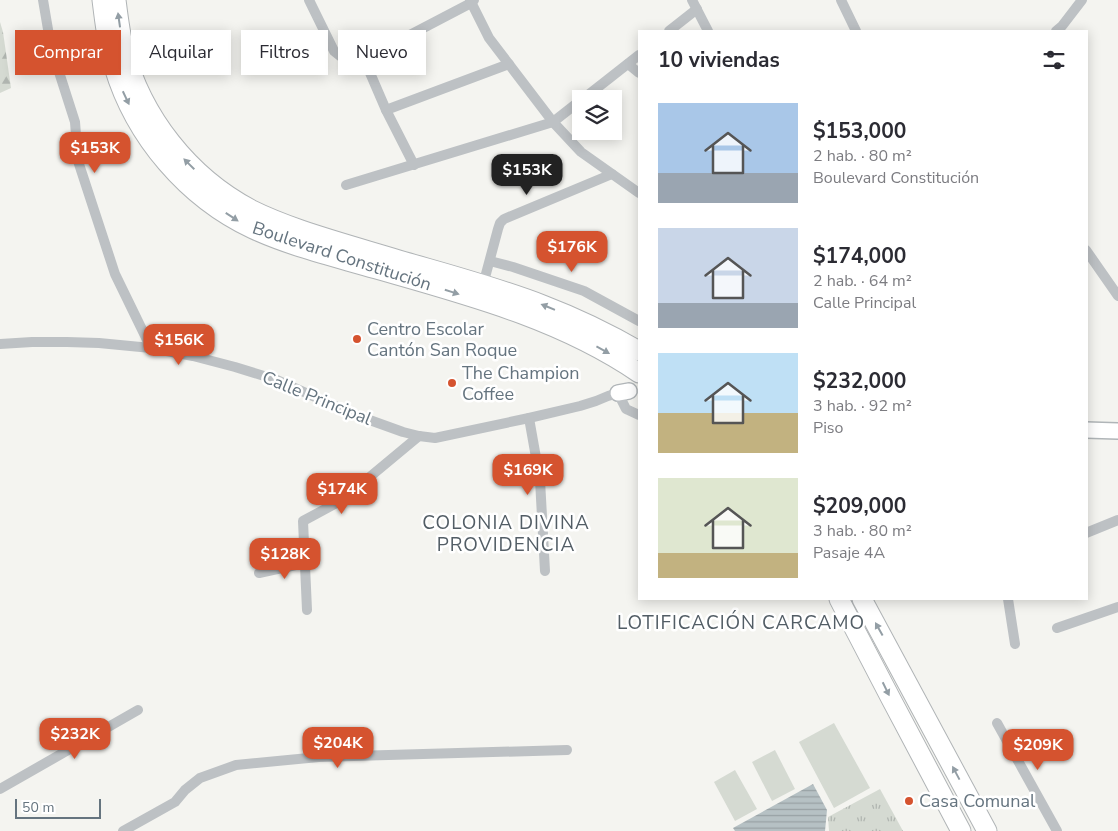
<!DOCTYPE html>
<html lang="es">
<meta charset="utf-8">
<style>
:root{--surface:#fff;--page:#f2f2f3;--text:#2b2b33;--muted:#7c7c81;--accent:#d5532f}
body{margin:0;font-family:"Nunito Sans",sans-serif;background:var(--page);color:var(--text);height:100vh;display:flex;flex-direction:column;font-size:19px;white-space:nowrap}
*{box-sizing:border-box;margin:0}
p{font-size:16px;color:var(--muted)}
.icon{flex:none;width:28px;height:28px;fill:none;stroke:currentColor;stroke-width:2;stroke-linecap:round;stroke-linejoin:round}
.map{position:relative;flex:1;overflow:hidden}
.side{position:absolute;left:638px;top:30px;width:450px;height:570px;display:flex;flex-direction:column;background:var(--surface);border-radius:0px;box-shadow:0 2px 12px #0003}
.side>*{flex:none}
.hud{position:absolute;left:15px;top:30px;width:475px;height:45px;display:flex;gap:10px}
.buttons{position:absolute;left:572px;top:90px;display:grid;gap:10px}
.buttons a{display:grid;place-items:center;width:50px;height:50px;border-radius:0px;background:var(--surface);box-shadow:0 2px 12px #0003;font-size:25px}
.scale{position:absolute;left:15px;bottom:12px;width:86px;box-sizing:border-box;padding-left:5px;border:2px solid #65747f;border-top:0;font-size:14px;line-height:18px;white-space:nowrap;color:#65747f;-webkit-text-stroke:4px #fff;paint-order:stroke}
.price{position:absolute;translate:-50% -42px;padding:0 11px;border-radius:10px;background:var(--accent);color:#fff;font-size:16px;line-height:32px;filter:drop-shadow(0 1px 2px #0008)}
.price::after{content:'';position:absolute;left:50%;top:30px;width:15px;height:11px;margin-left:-8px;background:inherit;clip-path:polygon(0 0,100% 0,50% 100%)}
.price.current{background:#222;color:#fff}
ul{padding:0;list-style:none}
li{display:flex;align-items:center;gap:15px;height:125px;padding:0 20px}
li span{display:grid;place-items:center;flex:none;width:140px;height:100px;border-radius:0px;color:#555}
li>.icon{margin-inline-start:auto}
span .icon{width:60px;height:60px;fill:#fffc;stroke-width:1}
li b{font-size:21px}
h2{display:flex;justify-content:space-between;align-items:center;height:60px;padding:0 20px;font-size:21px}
.chip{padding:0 18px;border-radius:0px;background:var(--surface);box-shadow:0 2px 12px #0003;font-size:18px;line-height:45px}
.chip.current{background:var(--accent);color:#fff}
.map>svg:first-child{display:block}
.forest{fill:url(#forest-firs)}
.park{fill:url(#park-tufts)}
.pitch{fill:#d5dad2}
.water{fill:url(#water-rules)}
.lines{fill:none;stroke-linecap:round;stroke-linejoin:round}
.secondary-casing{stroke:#b0b5b8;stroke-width:18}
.highway-casing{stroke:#b0b4b6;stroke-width:21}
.street{stroke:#bdc1c4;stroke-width:10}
.secondary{stroke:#fff;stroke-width:15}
.highway{stroke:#fff;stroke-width:19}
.oneway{fill:#939ea5}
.poi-dot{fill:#d5532f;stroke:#fff;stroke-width:2}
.labels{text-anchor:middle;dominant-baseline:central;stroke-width:5;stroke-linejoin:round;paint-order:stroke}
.street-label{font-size:18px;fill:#65747f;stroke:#fff}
.poi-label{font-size:18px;fill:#65747f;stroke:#fff;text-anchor:start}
.neighbourhood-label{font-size:19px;letter-spacing:1px;fill:#525d65;stroke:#fff}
</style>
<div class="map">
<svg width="1118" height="831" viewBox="0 0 1118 831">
<defs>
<pattern id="forest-firs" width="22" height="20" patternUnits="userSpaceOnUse" patternTransform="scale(1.25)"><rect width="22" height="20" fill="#d5dad2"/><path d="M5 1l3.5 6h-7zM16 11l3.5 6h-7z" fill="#b0b5b0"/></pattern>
<pattern id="park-tufts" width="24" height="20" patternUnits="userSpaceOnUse" patternTransform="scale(1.25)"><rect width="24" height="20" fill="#d5dad2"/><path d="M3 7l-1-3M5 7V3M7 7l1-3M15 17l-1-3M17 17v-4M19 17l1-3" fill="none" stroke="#b0b5b0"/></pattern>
<pattern id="water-rules" width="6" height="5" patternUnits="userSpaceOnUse" patternTransform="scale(1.25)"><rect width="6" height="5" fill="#b6c1c4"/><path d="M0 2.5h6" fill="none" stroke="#98a1a4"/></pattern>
</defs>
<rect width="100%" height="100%" fill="#f4f4f0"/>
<polygon class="forest" points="0,22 3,32 11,88 0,93"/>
<polygon class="park" points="880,789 903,831 829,831 828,817"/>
<g class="pitch">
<polygon points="834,723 870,788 834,808 799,742"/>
<polygon points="775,750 795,789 772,801 752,762"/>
<polygon points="735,770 757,809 735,821 714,782"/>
</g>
<polygon class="water" points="813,784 827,810 825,831 735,831 733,828"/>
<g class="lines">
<defs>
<g id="secondary">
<polyline points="618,393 629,391"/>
<polyline points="1086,430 1118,431"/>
</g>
<g id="highway">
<path d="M102,0C105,23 107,45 114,67C135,137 187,198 253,229C292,247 335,257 376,269C467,295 560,319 639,373"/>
<path d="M116,0C118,16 120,33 124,49C142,117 189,177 252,210C268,218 284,224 301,230C333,241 366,250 399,260C447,274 497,287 543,305C577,318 608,333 639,351"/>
<polyline points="839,599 890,697 961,831"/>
<polyline points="862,599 987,831"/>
</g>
</defs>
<use href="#secondary" class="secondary-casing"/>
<use href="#highway" class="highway-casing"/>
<g class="street">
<polyline points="43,0 51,47 75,122 78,161 115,274 151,348"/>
<polyline points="309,0 334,51 344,59 364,59 471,3 474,0"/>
<polyline points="470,0 489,38 553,122 581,152 639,193"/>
<polyline points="692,0 708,31"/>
<polyline points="841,0 856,31"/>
<polyline points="669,31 697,9"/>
<polyline points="1056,31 1062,26 1082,0"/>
<polyline points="364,59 386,110 414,165"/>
<polyline points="628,64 639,73"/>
<polyline points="583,99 639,55"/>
<polyline points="386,110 509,64"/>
<polyline points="346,185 553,122 581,100"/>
<polyline points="1086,250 1118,296"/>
<polyline points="490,261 513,267 584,291 639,321"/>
<polyline points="483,285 498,229 500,223 504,219 612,174"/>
<polyline points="0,344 32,342 67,342 99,343 151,348 193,356 235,367 277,380 353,414 403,432 419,436 435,438 529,418 580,406 596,401 608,396 618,393 626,409 639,415"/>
<polyline points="529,418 540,480 545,571"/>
<polyline points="1086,533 1118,520"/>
<polyline points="259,573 305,563"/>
<polyline points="1008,599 1015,644"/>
<polyline points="307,610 303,521 342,500 419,436"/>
<polyline points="1057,628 1118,607"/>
<polyline points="997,723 1057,831"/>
<polyline points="0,789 138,710"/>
<polyline points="123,831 175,802 185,790 200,778 236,765 319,757 567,750"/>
</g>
<use href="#secondary" class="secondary"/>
<use href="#highway" class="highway"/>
</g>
<defs><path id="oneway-solid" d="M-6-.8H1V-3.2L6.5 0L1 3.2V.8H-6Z" transform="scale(1.25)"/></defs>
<g class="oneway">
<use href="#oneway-solid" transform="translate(119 20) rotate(-98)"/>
<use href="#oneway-solid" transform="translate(126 98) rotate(65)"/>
<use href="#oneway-solid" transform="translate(189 164) rotate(-135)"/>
<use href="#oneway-solid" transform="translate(232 217) rotate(33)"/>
<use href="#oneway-solid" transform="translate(452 292) rotate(17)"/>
<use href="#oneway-solid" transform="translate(548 307) rotate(-158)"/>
<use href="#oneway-solid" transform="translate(603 350) rotate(29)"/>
<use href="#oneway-solid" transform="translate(879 629) rotate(-119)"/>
<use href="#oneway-solid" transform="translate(886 689) rotate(64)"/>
<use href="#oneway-solid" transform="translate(956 773) rotate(-118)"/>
</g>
<g class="poi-dot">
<circle cx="357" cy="339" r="5"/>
<circle cx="452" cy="383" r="5"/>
<circle cx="909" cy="801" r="5"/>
</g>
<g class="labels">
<g class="street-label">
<text transform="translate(342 256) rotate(18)">Boulevard Constitución</text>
<text transform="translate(317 398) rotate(22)">Calle Principal</text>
</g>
<g class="poi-label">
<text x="367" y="329">Centro Escolar<tspan x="367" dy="21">Cantón San Roque</tspan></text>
<text x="462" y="373">The Champion<tspan x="462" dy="21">Coffee</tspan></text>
<text x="919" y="801">Casa Comunal</text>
</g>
<g class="neighbourhood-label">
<text x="506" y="523">COLONIA DIVINA<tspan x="506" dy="22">PROVIDENCIA</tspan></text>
<text x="741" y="623">LOTIFICACIÓN CARCAMO</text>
</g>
</g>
</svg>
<div class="buttons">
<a><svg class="icon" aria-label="layers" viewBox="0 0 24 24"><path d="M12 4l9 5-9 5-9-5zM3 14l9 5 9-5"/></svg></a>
</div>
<div class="scale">50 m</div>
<b class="price" style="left:95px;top:174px">$153K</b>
<b class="price current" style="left:527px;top:196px">$153K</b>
<b class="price" style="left:572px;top:273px">$176K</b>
<b class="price" style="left:179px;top:366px">$156K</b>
<b class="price" style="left:528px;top:496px">$169K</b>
<b class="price" style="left:342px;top:515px">$174K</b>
<b class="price" style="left:285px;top:580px">$128K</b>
<b class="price" style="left:75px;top:760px">$232K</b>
<b class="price" style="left:338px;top:769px">$204K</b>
<b class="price" style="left:1038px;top:771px">$209K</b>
<div class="hud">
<a class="chip current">Comprar</a>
<a class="chip">Alquilar</a>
<a class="chip">Filtros</a>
<a class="chip">Nuevo</a>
</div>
<section class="side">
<h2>10 viviendas<svg class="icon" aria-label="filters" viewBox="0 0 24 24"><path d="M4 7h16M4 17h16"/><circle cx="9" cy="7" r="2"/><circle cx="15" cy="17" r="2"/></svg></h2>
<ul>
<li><span style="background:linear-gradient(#a9c7e8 70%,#9aa5b1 0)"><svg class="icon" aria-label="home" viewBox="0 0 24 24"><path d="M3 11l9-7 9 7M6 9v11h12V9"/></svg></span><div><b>$153,000</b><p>2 hab. · 80 m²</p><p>Boulevard Constitución</p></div></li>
<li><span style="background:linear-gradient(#c9d6e8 75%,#9aa5b1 0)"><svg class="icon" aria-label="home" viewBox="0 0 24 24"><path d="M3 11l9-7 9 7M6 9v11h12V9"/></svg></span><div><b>$174,000</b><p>2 hab. · 64 m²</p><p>Calle Principal</p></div></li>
<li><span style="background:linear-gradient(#bfe0f5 60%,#c2b280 0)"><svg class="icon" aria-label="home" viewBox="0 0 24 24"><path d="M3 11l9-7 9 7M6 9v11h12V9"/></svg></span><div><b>$232,000</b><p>3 hab. · 92 m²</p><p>Piso</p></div></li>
<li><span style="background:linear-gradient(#dfe7d0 75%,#c2b280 0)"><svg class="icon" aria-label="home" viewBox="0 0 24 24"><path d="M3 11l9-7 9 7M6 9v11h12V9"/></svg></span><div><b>$209,000</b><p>3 hab. · 80 m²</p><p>Pasaje 4A</p></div></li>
</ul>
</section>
</div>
